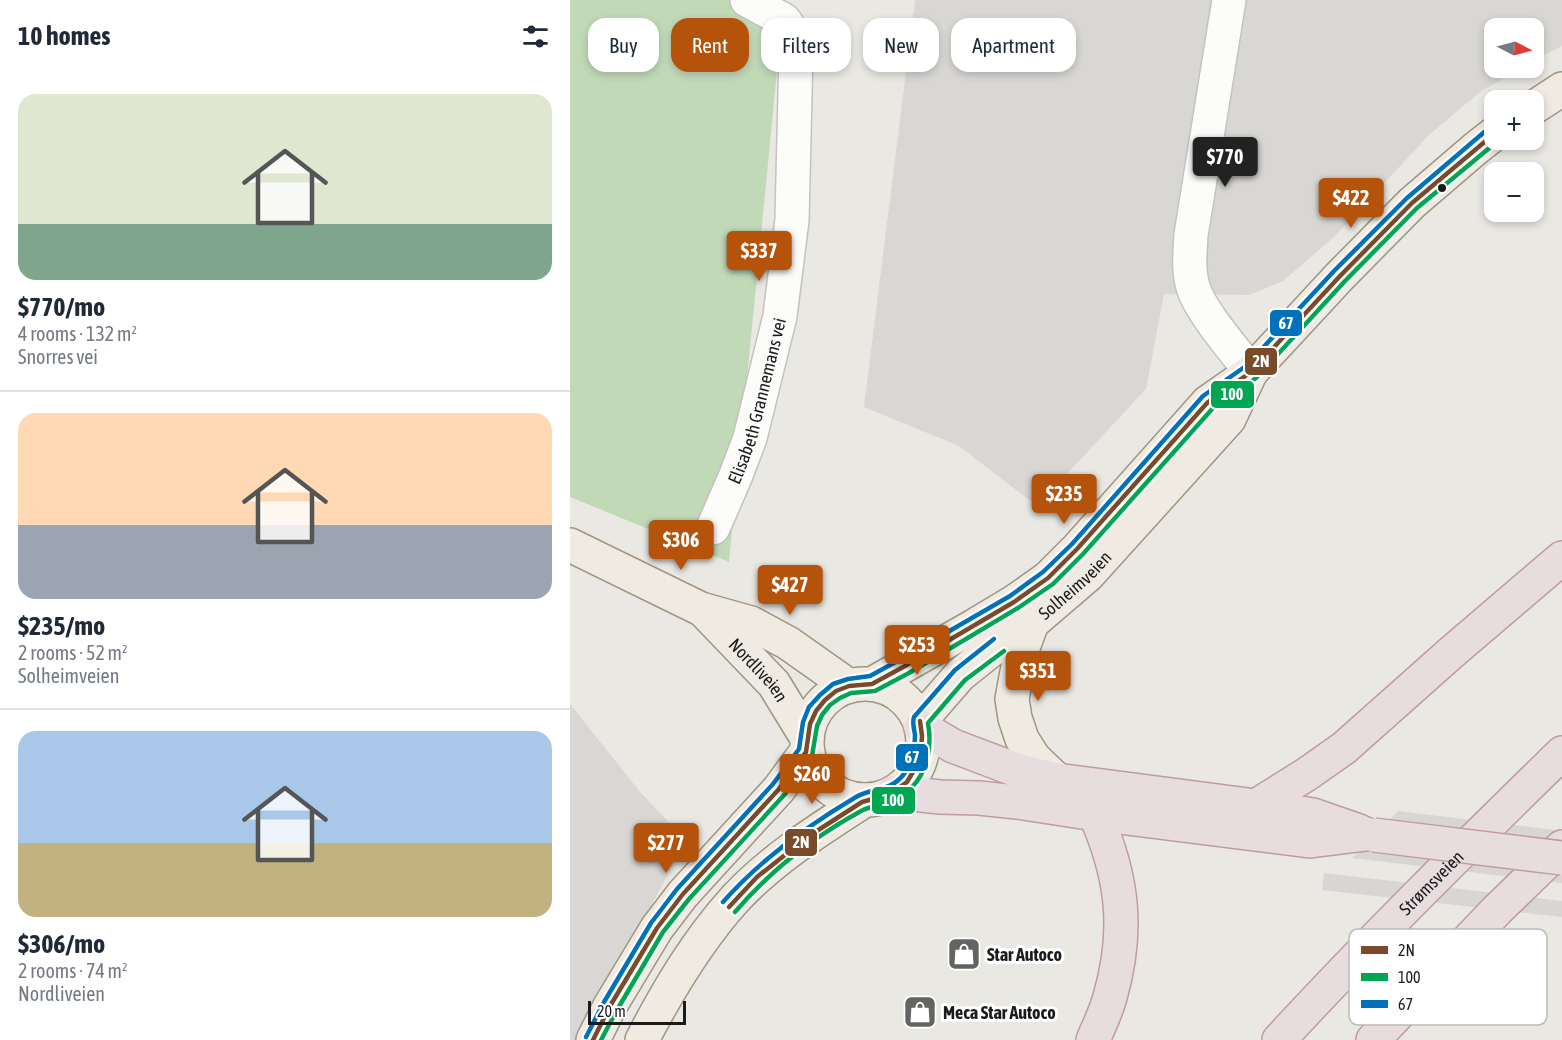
<!DOCTYPE html>
<meta charset="utf-8">
<style>
:root{--surface:#fff;--page:#f6f6f7;--text:#1f2937;--muted:#747a83;--line:#e0e1e3;--accent:#b45309}
body{margin:0;font-family:"Asap Condensed",sans-serif;background:var(--page);color:var(--text);height:100vh;display:flex;flex-direction:column;font-size:22px;white-space:nowrap}
*{box-sizing:border-box;margin:0}
p{font-size:20px;color:var(--muted)}
.icon{flex:none;width:33px;height:33px;fill:none;stroke:currentColor;stroke-width:2;stroke-linecap:round;stroke-linejoin:round}
.map{position:relative;flex:1;overflow:hidden}
.sheet{display:flex;flex-direction:column;background:var(--surface);width:570px}
.sheet>*{flex:none}
.banner{position:absolute;left:18px;top:18px;width:570px;height:54px;display:flex;gap:12px}
.needle{width:39px;rotate:96deg}
.buttons{position:absolute;left:914px;top:18px;display:grid;gap:12px}
.buttons a{display:grid;place-items:center;width:60px;height:60px;border-radius:12px;background:var(--surface);box-shadow:0 3px 9px #0003;font-size:30px}
.scale{position:absolute;left:18px;bottom:15px;width:98px;box-sizing:border-box;padding-left:6px;border:3px solid #1b1b1b;border-top:0;font-size:16px;line-height:21px;white-space:nowrap;color:#1b1b1b;-webkit-text-stroke:4px #fff;paint-order:stroke}
.price{position:absolute;translate:-50% -51px;padding:0 14px;border-radius:6px;background:var(--accent);color:#fff;font-size:20px;line-height:39px;filter:drop-shadow(0 2px 3px #0008)}
.price::after{content:'';position:absolute;left:50%;top:36px;width:18px;height:14px;margin-left:-9px;background:inherit;clip-path:polygon(0 0,100% 0,50% 100%)}
.price.current{background:#222;color:#fff}
ul{padding:0;list-style:none}
li{display:grid;align-content:center;gap:12px;height:318px;padding:0 18px}
li+li{border-top:2px solid var(--line)}
li span{display:grid;place-items:center;height:186px;border-radius:18px;color:#555}
li>.icon{margin-inline-start:auto}
span .icon{width:108px;height:108px;fill:#fffc;stroke-width:1}
li b{font-size:26px}
h2{display:flex;justify-content:space-between;align-items:center;height:72px;padding:0 18px;font-size:26px}
.tag{padding:0 21px;border-radius:18px;background:var(--surface);box-shadow:0 3px 9px #0003;font-size:21px;line-height:54px}
.tag.current{background:var(--accent);color:#fff}
main{display:flex;flex:1;min-height:0}
.map>svg:first-child{display:block}
.residential{fill:#d9d7d4}
.forest{fill:#c2d9b8}
.pier{fill:#d7d6d4}
.lines{fill:none;stroke-linecap:round;stroke-linejoin:round}
.minor-casing{stroke:#c2c2bf;stroke-width:36}
.major-casing{stroke:#9f9680;stroke-width:36}
.highway-casing{stroke:#bf9ba3;stroke-width:36}
.minor{stroke:#fcfcfb;stroke-width:33}
.major{stroke:#f0ebe2;stroke-width:33}
.highway{stroke:#e8ddde;stroke-width:33}
.highway-bridge-casing{stroke:#bf9ba3;stroke-width:36;stroke-linecap:butt}
.highway-bridge{stroke:#e8ddde;stroke-width:33}
.bus-1-casing{stroke:#fff;stroke-width:9}
.bus-2-casing{stroke:#fff;stroke-width:9}
.bus-3-casing{stroke:#fff;stroke-width:9}
.bus-1{stroke:#7a4b2a;stroke-width:4.5}
.bus-2{stroke:#00a651;stroke-width:4.5}
.bus-3{stroke:#0072bc;stroke-width:4.5}
.bus-dot{fill:#1b1b1b;stroke:#fff;stroke-width:2}
.labels{text-anchor:middle;dominant-baseline:central;stroke-width:6;stroke-linejoin:round;paint-order:stroke}
.street-label{font-size:18px;fill:#1b1b1b;stroke:#fff}
.poi-label{font-size:18px;font-weight:bold;fill:#1b1b1b;stroke:#fff;text-anchor:start}
.key{fill:#fff;stroke:#bbb;stroke-width:1.5}
.key-label{font-size:16px;fill:#1b1b1b}
.line-badge{stroke:#fff;stroke-width:2}
.badge-label{font-size:16px;text-anchor:middle;font-weight:bold;fill:#fff}
</style>
<main>
<section class="sheet">
<h2>10 homes<svg class="icon" aria-label="filters" viewBox="0 0 24 24"><path d="M4 7h16M4 17h16"/><circle cx="9" cy="7" r="2"/><circle cx="15" cy="17" r="2"/></svg></h2>
<ul>
<li><span style="background:linear-gradient(#dfe7d0 70%,#7fa58c 0)"><svg class="icon" aria-label="home" viewBox="0 0 24 24"><path d="M3 11l9-7 9 7M6 9v11h12V9"/></svg></span><div><b>$770/mo</b><p>4 rooms · 132 m²</p><p>Snorres vei</p></div></li>
<li><span style="background:linear-gradient(#ffd9b3 60%,#9aa5b1 0)"><svg class="icon" aria-label="home" viewBox="0 0 24 24"><path d="M3 11l9-7 9 7M6 9v11h12V9"/></svg></span><div><b>$235/mo</b><p>2 rooms · 52 m²</p><p>Solheimveien</p></div></li>
<li><span style="background:linear-gradient(#a9c7e8 60%,#c2b280 0)"><svg class="icon" aria-label="home" viewBox="0 0 24 24"><path d="M3 11l9-7 9 7M6 9v11h12V9"/></svg></span><div><b>$306/mo</b><p>2 rooms · 74 m²</p><p>Nordliveien</p></div></li>
</ul>
</section>
<div class="map">
<svg width="992" height="1040" viewBox="0 0 992 1040">
<rect width="100%" height="100%" fill="#eae8e3"/>
<g class="residential">
<polygon points="345,0 992,0 992,46 963,61 963,28 924,28 924,68 952,68 910,92 860,134 764,237 713,281 679,295 594,294 576,389 467,506 389,446 294,407"/>
<polygon points="0,704 70,792 116,840 10,1040 0,1040"/>
</g>
<polygon class="forest" points="0,0 214,0 159,562 0,497"/>
<g class="pier">
<polygon points="828,811 992,831 992,883 782,858"/>
<polygon points="754,873 992,901 992,917 752,890"/>
</g>
<g class="lines">
<defs>
<g id="minor">
<path d="M659,0L621,235C620,253 618,270 623,287C631,313 664,349 681,372"/>
<path id="s1" d="M143,528L166,475L180,438L210,316L222,220L226,51C223,40 221,28 214,20L177,0"/>
</g>
<g id="major">
<polyline points="963,108 992,89"/>
<polyline points="0,545 131,609 181,623 218,643 279,686"/>
<path id="s2" d="M133,610L204,684L237,738"/>
<polyline points="462,623 451,653 446,677 442,699 445,718 452,739 464,758 487,780"/>
<polyline points="302,684 404,626 444,602 478,578 507,549 638,402 681,372 770,276 842,203 905,149 924,134"/>
<circle cx="295" cy="742" r="58"/>
<path id="s3" d="M350,721L390,675L420,651L462,623L518,575L659,419L680,374"/>
<polyline points="23,1040 40,1006 87,928 113,894 209,789 236,752"/>
<path d="M72,1040C98,990 127,941 165,899C202,859 250,829 295,800"/>
</g>
<g id="highway">
<polyline points="351,727 383,746 449,771 487,780 686,806 743,815 789,831"/>
<polyline points="324,792 370,797 409,798 447,802 525,814 740,841 796,834"/>
<polyline points="686,806 737,774 774,748 882,652 992,558"/>
<path d="M523,1040C529,1026 536,1012 540,997C559,931 553,877 525,814"/>
<path id="s4" d="M709,1040C800,941 896,847 992,753"/>
<polyline points="803,1040 927,910 992,847"/>
</g>
</defs>
<use href="#minor" class="minor-casing"/>
<use href="#major" class="major-casing"/>
<use href="#highway" class="highway-casing"/>
<use href="#minor" class="minor"/>
<use href="#major" class="major"/>
<use href="#highway" class="highway"/>
<defs>
<polyline id="highway-bridge" points="804,835 992,858"/>
</defs>
<use href="#highway-bridge" class="highway-bridge-casing"/>
<use href="#highway-bridge" class="highway-bridge"/>
<defs>
<g id="bus-1">
<polyline points="159,907 187,877 239,836 292,802 320,794 337,782 347,765 351,751 352,736 350,721"/>
<polyline points="23,1040 40,1006 87,928 113,894 209,789 236,752 240,724 246,711 255,700 266,691 279,686 302,684 335,666 444,602 478,578 507,549 638,402 681,372 770,276 842,203 924,134"/>
</g>
<g id="bus-2">
<path d="M165,912C200,871 245,836 293,810C299,807 305,807 311,805C322,802 333,796 342,787C358,771 362,745 358,723L395,680L434,651"/>
<polyline points="31,1040 47,1010 93,932 119,899 215,794 242,756 247,726 252,715 260,705 270,698 281,693 305,691 339,673 448,608 483,584 513,554 643,408 686,378 775,281 847,208 929,140"/>
</g>
<g id="bus-3">
<path d="M153,902C191,859 237,826 286,797C303,787 319,793 334,774C342,763 345,748 345,735C344,728 342,723 344,717L385,670L424,639"/>
<polyline points="16,1037 34,1002 81,923 107,889 203,784 229,749 233,722 239,707 250,695 263,684 278,679 300,676 331,659 440,596 473,572 502,544 633,396 676,366 764,271 837,198 919,128"/>
</g>
</defs>
<use href="#bus-1" class="bus-1-casing"/>
<use href="#bus-2" class="bus-2-casing"/>
<use href="#bus-3" class="bus-3-casing"/>
<use href="#bus-1" class="bus-1"/>
<use href="#bus-2" class="bus-2"/>
<use href="#bus-3" class="bus-3"/>
</g>
<defs>
<symbol id="shop-square" viewBox="-11 -11 22 22"><rect x="-9" y="-9" width="18" height="18" rx="4" fill="#636361" stroke="#fff"/><path d="M-5-2.5h2.3a2.7 3.5 0 0 1 5.4 0H5L5.5 6h-11ZM-1.5-2.5h3a1.5 2.3 0 0 0-3 0Z" fill="#fff"/></symbol>
</defs>
<g fill-rule="evenodd">
<use href="#shop-square" x="375" y="935" width="38" height="38"/>
<use href="#shop-square" x="331" y="993" width="38" height="38"/>
</g>
<circle class="bus-dot" cx="872" cy="188" r="5"/>
<g class="labels">
<g class="street-label">
<text stroke="none"><textPath href="#s1" startOffset="135">Elisabeth Grannemans vei</textPath></text>
<text stroke="none"><textPath href="#s3" startOffset="207">Solheimveien</textPath></text>
<text stroke="none"><textPath href="#s2" startOffset="82">Nordliveien</textPath></text>
<text stroke="none"><textPath href="#s4" startOffset="219">Strømsveien</textPath></text>
</g>
<g class="poi-label">
<text x="417" y="954">Star Autoco</text>
<text x="373" y="1012">Meca Star Autoco</text>
</g>
</g>
<rect x="779" y="929" width="198" height="96" rx="9" class="key"/>
<rect x="791" y="946" width="27" height="8" fill="#7a4b2a"/>
<rect x="791" y="973" width="27" height="8" fill="#00a651"/>
<rect x="791" y="1000" width="27" height="8" fill="#0072bc"/>
<g class="key-label">
<text x="828" y="956">2N</text>
<text x="828" y="983">100</text>
<text x="828" y="1010">67</text>
</g>
<g class="line-badge">
<rect x="699" y="309" width="34" height="28" rx="6" fill="#0072bc"/>
<rect x="674" y="347" width="34" height="29" rx="6" fill="#7a4b2a"/>
<rect x="640" y="380" width="45" height="29" rx="6" fill="#00a651"/>
<rect x="325" y="743" width="34" height="29" rx="6" fill="#0072bc"/>
<rect x="301" y="786" width="45" height="29" rx="6" fill="#00a651"/>
<rect x="214" y="828" width="34" height="29" rx="6" fill="#7a4b2a"/>
</g>
<g class="badge-label">
<text x="716" y="329">67</text>
<text x="691" y="367">2N</text>
<text x="662" y="400">100</text>
<text x="342" y="763">67</text>
<text x="323" y="806">100</text>
<text x="231" y="848">2N</text>
</g>
</svg>
<div class="buttons">
<a><svg class="needle" viewBox="-14 -14 28 28"><path d="M0-13l5 13h-10z" fill="#e53935"/><path d="M0 13l5-13h-10z" fill="#747a83"/></svg></a>
<a>+</a>
<a>−</a>
</div>
<div class="scale">20 m</div>
<b class="price current" style="left:655px;top:188px">$770</b>
<b class="price" style="left:781px;top:229px">$422</b>
<b class="price" style="left:189px;top:282px">$337</b>
<b class="price" style="left:494px;top:525px">$235</b>
<b class="price" style="left:111px;top:571px">$306</b>
<b class="price" style="left:220px;top:616px">$427</b>
<b class="price" style="left:347px;top:676px">$253</b>
<b class="price" style="left:468px;top:702px">$351</b>
<b class="price" style="left:242px;top:805px">$260</b>
<b class="price" style="left:96px;top:874px">$277</b>
<div class="banner">
<a class="tag">Buy</a>
<a class="tag current">Rent</a>
<a class="tag">Filters</a>
<a class="tag">New</a>
<a class="tag">Apartment</a>
</div>
</div>
</main>
